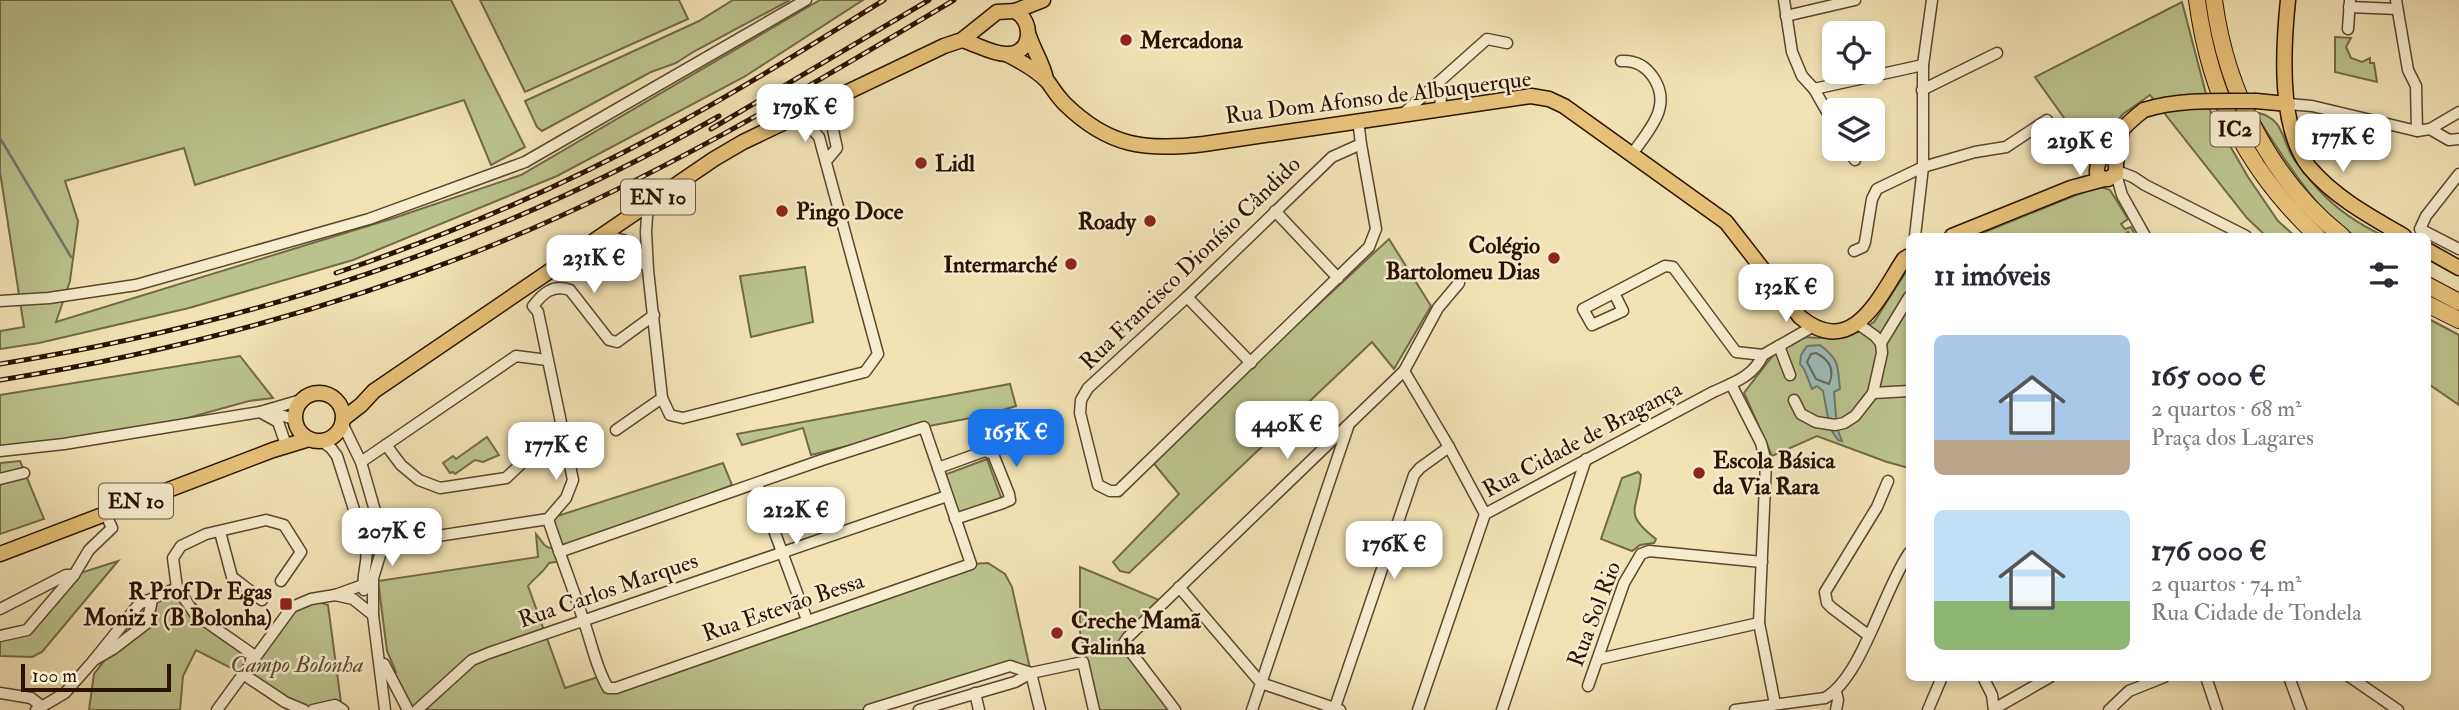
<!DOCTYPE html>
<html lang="pt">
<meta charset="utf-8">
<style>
:root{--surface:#fff;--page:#f2f2f3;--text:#2b2b33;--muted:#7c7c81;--accent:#1a73e8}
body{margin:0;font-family:"IM FELL Double Pica",serif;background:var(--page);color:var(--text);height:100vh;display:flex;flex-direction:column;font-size:26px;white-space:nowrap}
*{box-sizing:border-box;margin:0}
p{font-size:23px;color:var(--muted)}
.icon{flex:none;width:38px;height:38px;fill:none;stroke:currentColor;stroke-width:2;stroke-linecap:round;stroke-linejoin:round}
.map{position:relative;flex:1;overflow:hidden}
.details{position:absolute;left:1906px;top:233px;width:525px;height:448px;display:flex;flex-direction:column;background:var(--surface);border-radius:10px;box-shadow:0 4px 10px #0003}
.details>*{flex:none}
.tools{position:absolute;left:1822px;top:21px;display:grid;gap:14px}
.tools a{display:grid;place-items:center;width:63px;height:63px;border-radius:10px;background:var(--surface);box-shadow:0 4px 10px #0003;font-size:35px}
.scale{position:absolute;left:21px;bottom:18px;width:150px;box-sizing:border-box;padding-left:7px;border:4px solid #2a1200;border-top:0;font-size:19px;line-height:24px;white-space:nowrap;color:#2a1200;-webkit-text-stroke:5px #f6edce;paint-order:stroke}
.price{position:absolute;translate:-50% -60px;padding:0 16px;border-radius:14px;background:#fff;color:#222;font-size:23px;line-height:46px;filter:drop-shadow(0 2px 4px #0008)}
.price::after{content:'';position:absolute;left:50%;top:42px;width:21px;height:16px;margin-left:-10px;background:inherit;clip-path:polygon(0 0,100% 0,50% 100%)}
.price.active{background:var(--accent);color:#fff}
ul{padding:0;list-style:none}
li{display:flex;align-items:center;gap:21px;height:175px;padding:0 28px}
li span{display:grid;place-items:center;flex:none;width:196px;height:140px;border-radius:10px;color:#555}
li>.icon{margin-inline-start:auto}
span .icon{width:84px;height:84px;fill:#fffc;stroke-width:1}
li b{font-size:30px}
h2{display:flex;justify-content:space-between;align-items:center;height:84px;padding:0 28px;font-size:30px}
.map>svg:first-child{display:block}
.green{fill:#bbc38c;stroke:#726a46;stroke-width:2}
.water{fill:#9ebcb7;stroke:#70786e;stroke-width:2}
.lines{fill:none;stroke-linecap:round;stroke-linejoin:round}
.shore{stroke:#64675c;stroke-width:2}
.stream{stroke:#70786e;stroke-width:2.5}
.minor-casing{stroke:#5c462d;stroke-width:13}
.major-casing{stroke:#2a1200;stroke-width:17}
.highway-casing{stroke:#2a1200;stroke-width:18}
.minor{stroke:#f6edce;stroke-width:10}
.major{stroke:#e8c27a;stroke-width:14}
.highway{stroke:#e8c27a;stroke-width:16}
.rail-casing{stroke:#2a1200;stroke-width:5}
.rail{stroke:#f6edce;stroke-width:2.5;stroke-dasharray:8;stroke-linecap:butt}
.major-bridge-casing{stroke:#2a1200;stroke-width:17;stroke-linecap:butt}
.major-bridge{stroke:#e8c27a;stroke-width:14}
.poi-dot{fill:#8f2418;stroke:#f6edce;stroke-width:2.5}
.labels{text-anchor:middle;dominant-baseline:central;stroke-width:5;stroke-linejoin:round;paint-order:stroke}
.shield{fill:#f6edce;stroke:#67543e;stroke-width:2}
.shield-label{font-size:21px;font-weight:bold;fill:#2a1200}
.poi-label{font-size:23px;font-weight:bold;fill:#2a1200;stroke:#f6edce;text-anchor:start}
.street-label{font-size:23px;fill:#2a1200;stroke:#f6edce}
.park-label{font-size:23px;font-style:italic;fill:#5d5031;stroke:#f6edce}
</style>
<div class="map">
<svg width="2459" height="710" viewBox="0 0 2459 710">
<rect width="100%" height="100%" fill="#f1e3b4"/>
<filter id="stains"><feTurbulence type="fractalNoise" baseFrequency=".00286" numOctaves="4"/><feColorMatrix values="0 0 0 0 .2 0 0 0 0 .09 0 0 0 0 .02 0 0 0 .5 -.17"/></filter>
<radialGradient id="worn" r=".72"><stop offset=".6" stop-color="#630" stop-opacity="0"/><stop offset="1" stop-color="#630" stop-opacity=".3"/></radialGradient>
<g class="green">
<polygon points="0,0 451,0 525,147 491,165 464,100 195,185 184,148 65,181 78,221 70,281 56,322 394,218 521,175 820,0 863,0 744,77 557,176 353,260 189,308 39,343 0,349 0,331 24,327 0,172"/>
<polygon points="480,0 679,0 688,19 525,92"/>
<polygon points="733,0 790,0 693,52 676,63 651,72 542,131 537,127 525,101 699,21"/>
<polygon points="2182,2 2211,113 2248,177 2278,221 2295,236 2266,236 2247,218 2150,95 2123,114 2089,153 2035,77"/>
<polygon points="2335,37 2351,38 2346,47 2351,58 2362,62 2370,58 2370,63 2374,63 2377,82 2335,72"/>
<path d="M2259,113C2282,119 2281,135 2291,154C2298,166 2308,178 2318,189C2336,209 2360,225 2384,236C2376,236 2365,238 2357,236C2325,225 2278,150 2260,121L2256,114Z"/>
<polygon points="2098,186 2110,190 2128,219 2121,224 2125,229 2131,227 2136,236 2131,236 2128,232 2123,236 1975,236"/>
<polygon points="1389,239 1431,306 1394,369 1372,342 1129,573 1120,571 1113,562 1179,494 1151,460"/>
<polygon points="805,267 813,322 751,337 740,276"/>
<polygon points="1909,267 1909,468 1887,462 1817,436 1772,456 1744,393 1774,354 1802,337 1820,338 1858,332 1874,322"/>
<polygon points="2427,318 2459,335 2459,405 2427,383"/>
<polygon points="240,356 273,398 249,401 144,430 0,451 0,395"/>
<polygon points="1010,384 1016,406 986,415 924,427 811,455 803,428 742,445 737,434"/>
<polygon points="487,437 499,455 483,462 475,460 455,474 453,472 450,473 443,463 453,456 456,459"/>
<polygon points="987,459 1002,500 959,516 944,475"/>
<polygon points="20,461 44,519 0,534 0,463"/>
<polygon points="723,463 732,485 563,551 548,519"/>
<path d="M1638,472L1641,475C1638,510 1622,513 1656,539L1654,543L1640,545L1632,551L1601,539L1622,478Z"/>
<path d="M536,534C543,542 545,551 557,547L562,561L549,563C542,574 536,576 528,586L565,688L601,676L608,688L971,564L988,563L1005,574L1012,587L1031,673L1010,666L869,710H408L388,674L396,672L387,651L378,581L538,557Z"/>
<polygon points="118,561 42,652 32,657 0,656 0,636 27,630 74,575"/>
<polygon points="1080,567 1164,602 1124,644 1175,710 1098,710 1080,632"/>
<polygon points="177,588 248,651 243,671 280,621 311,599 328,605 342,710 300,710 243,674 196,650 183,676 180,710 89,710 94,674 152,600"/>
</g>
<path class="water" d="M1820,345C1841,361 1837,366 1840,389L1834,392L1837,428L1842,441L1838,440L1830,428L1823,391L1817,386L1812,389L1804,369L1800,364L1801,355L1807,346Z"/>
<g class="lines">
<path class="shore" d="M1816,353C1830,360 1835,370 1829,384L1816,379L1807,362L1811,354Z"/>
<polyline class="stream" points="0,138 71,257"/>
<defs>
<g id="minor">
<polyline points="1784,0 1792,52 1802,76 1814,89 1834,124"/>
<polyline points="2396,0 2408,70 2416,86 2417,131"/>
<polyline points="2349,7 2397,9"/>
<polyline points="1786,16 1855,0"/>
<polyline points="2348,29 2350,0"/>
<path d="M1621,61C1635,60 1645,65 1653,77C1673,106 1649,130 1632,154"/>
<polyline points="1435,86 1441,97 1440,109"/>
<polyline points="1814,89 1923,65"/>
<polyline points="1922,90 1997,53"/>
<polyline points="2288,104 2312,106 2417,131 2430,129 2459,112"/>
<polyline points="1404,113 1487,39 1507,43"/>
<polyline points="1358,120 1361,144 1332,157 1187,297 1088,388 1081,400 1080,413 1098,485 1110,491 1118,491 1369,247 1376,229 1361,144"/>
<polyline points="2430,129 2449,140 2459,139"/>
<polyline points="1848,149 1855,160"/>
<path d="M826,161L837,148C832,126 828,115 841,95"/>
<polyline points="2117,171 2133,177 2145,185 2246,236"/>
<polyline points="2116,174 2122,195 2145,236"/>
<polyline points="2459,174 2426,216 2420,229 2459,249"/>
<polyline points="1275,211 1338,278"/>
<polyline points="1915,236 1923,167 1923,65 1932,0"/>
<path d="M598,238C625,236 633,241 645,265"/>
<polyline points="1854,251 1863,247 1865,242 1872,199 1877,189 1923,167 1975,152 2006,147 2047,120"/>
<polyline points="1614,293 1623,311 1592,325 1583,309 1665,266 1673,267 1736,352 1763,355 1812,327"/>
<polyline points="1187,297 1251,363"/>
<polyline points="0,301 49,298 136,285 369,219 525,162 806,0"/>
<polyline points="1881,343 1909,297"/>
<polyline points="1779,346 1790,375"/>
<polyline points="1404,371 1449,447 1485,514"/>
<polyline points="1731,384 1761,443 1766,462 1759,623 1775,704"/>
<polyline points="1873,393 1909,391"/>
<polyline points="662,398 670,415 683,418 865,372 878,354 819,137 809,126 791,118"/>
<polyline points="1794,400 1801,414 1816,422 1835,425 1844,423 1855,416 1873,393 1882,353 1881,343 1875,336 1858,324"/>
<polyline points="260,412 278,422 284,439"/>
<polyline points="270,412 294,419"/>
<polyline points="342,423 361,462 384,542 373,578 373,615 385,710"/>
<polyline points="616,430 662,398 648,270 646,232 647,216 654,200"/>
<path d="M321,441L331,448L337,456L366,547C369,562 361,575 364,590"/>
<polyline points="386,445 401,465 419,480 440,488 506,478 545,441 564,435"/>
<polyline points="0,451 64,444 260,412 301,400"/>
<polyline points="361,462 516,356 547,360"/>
<polyline points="938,468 985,451 993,454 1009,494 1010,500 1003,503 955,519"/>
<polyline points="0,479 24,473"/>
<polyline points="757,484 807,620"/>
<path d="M548,519C559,553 573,587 584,622C592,644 596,668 608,688H616L971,564L924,427L822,460L559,552"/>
<polyline points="220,532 232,577 262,600"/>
<path d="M366,547L548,519L566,498L573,480L538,312L533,306C543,293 553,284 570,290L609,340L617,342L654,315"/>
<polyline points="74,575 89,550 112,528 105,513"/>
<polyline points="1179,587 1261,683 1340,710"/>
<polyline points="335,595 353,599 373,615"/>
<polyline points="152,600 147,623 113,649 94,660 139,604 177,588"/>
<polyline points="0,609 66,575 74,575 27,630 0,636"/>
<polyline points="1868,635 1832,608 1827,603 1825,592 1877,507 1888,481"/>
<polyline points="255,656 195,614 177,588 173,558 181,546 206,534 266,520 284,525 301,552 281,581"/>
<polyline points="1599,659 1759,623"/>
<polyline points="384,664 408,710"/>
<polyline points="1031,673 1040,710"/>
<polyline points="243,674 285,702 304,710"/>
<polyline points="1983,677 1992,695 1994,710"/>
<polyline points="2206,677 2217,710"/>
<polyline points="2289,677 2301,710"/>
<polyline points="2350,677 2398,710"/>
<polyline points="1588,686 1624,583 1641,554 1649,551 1762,562"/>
<polyline points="0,693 31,698 40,705"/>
<polyline points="975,693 979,710"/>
<polyline points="1994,709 2050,677"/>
<polyline points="36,710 65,693 94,660"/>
<polyline points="217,710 292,607 311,599 335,595 363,585 373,590"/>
<polyline points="313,710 335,705 343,710"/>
<polyline points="417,710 472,660 489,653 947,496"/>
<polyline points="869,710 1010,666 1031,673"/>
<polyline points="919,710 1015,682 1031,673 1083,662 1094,710"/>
<polyline points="1175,710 1124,643 1128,637 1404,371 1438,308 1459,283"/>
<polyline points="1252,710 1348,427"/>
<polyline points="1334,710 1414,475 1420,468 1449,447"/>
<path d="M1418,710L1485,514L1713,392C1733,383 1753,377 1763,355"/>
<polyline points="1502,710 1586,459"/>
<path d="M1735,710L1825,698C1862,677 1883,591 1909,553"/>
<polyline points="1836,710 1838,700 1836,692"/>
<polyline points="1928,710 1942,677"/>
<polyline points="2109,710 2129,691 2164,677"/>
</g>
<g id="major">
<path d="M2288,0C2283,48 2278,128 2309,167C2334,197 2371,217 2404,236"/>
<path d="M1029,36C1034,51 1043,64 1046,79"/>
<path d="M962,40C976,44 992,54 1006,54C1032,55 1035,22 1015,11"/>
<path d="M1008,55C1022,62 1037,70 1048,82C1053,89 1058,97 1065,104C1109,147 1146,151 1204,144L1531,96L1549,99L1564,106L1726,222L1800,317C1853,360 1879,297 1904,259L1909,256"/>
<polyline points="2256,101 2288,104"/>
<path d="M2122,130L2116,163V174L2108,179L2101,178L2097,173C2095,154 2129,121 2144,110"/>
<polyline points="1952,236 2071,188 2104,179"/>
<polyline points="2427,250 2459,268"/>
<circle cx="319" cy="417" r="24"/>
<polyline points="343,419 361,405 374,391 714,159 743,142 944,46 962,40 997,12 1015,11 1043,0"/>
<polyline points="0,554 273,450 309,439"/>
</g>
<g id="highway">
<path d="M2197,0C2210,97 2246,169 2317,236"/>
<path d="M2214,0C2226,91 2270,179 2342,236"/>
<polyline points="2427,285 2459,302"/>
<polyline points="2427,304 2459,320"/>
</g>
</defs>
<use href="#minor" class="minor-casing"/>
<use href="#major" class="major-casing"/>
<use href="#highway" class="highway-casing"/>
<use href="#minor" class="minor"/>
<use href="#major" class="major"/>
<use href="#highway" class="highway"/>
<defs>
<g id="rail">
<polyline points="711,129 929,0"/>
<path d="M336,273C449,235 559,188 664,131C739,91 811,45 884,0"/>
<path d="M0,364C251,324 498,243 719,116"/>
<path d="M0,380C169,353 334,309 493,245C654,180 805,89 954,0"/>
</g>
</defs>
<use href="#rail" class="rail-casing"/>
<use href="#rail" class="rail"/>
<defs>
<path id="major-bridge" d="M2144,110C2180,99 2218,101 2256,101"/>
</defs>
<use href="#major-bridge" class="major-bridge-casing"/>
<use href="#major-bridge" class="major-bridge"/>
</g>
<g class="poi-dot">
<circle cx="1126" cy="40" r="7"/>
<circle cx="921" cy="163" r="7"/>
<circle cx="782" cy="211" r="7"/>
<circle cx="1150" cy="221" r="7"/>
<circle cx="1554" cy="258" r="7"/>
<circle cx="1071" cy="264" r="7"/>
<circle cx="1699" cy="473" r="7"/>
<rect x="279" y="597" width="14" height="14" rx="3.5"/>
<circle cx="1057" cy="633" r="7"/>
</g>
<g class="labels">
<g class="shield">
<rect x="2210.5" y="111.5" width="49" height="35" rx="5"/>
<rect x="621" y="179.5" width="74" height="35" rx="5"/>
<rect x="99" y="483.5" width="74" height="35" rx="5"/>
</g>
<g class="shield-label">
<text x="2235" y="129">IC2</text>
<text x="658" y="197">EN 10</text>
<text x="136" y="501">EN 10</text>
</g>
<g class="poi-label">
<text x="1140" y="40">Mercadona</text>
<text x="935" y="163">Lidl</text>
<text x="796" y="211">Pingo Doce</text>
<text x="1136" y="221" text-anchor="end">Roady</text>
<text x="1540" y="245" text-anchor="end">Colégio<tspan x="1540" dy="26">Bartolomeu Dias</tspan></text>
<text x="1057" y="264" text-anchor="end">Intermarché</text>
<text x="1713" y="460">Escola Básica<tspan x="1713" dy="26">da Via Rara</tspan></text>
<text x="272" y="591" text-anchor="end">R Prof Dr Egas<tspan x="272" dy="26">Moniz 1 (B Bolonha)</tspan></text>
<text x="1071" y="620">Creche Mamã<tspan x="1071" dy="26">Galinha</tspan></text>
</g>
<g class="street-label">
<text transform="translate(1378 97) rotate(-7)">Rua Dom Afonso de Albuquerque</text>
<text transform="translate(1190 263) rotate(-44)">Rua Francisco Dionísio Cândido</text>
<text transform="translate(1582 439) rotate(-28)">Rua Cidade de Bragança</text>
<text transform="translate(608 590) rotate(-19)">Rua Carlos Marques</text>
<text transform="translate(783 607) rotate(-19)">Rua Estevão Bessa</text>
<text transform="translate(1594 614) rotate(-69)">Rua Sol Rio</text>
</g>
<g class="park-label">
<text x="297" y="664">Campo Bolonha</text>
</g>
</g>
<rect width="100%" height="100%" filter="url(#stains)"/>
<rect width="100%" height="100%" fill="url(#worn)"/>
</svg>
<div class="tools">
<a><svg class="icon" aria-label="locate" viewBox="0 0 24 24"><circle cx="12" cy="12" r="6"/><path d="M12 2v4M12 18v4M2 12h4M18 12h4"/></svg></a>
<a><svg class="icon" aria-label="layers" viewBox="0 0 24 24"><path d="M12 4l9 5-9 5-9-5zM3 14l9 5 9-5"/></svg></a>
</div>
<div class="scale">100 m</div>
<b class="price" style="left:805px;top:144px">179K €</b>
<b class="price" style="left:2343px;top:174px">177K €</b>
<b class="price" style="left:2080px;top:178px">219K €</b>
<b class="price" style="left:594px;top:295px">231K €</b>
<b class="price" style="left:1786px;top:324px">132K €</b>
<b class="price" style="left:1287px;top:461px">440K €</b>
<b class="price active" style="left:1016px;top:469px">165K €</b>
<b class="price" style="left:556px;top:482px">177K €</b>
<b class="price" style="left:796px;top:547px">212K €</b>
<b class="price" style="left:392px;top:568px">207K €</b>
<b class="price" style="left:1394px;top:581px">176K €</b>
<section class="details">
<h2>11 imóveis<svg class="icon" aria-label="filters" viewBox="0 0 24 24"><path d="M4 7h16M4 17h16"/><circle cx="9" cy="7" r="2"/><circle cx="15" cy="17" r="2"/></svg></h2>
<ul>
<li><span style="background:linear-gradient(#a9c7e8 75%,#b9a48a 0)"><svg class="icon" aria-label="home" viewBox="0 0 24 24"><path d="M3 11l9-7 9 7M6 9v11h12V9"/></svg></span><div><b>165 000 €</b><p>2 quartos · 68 m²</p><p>Praça dos Lagares</p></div></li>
<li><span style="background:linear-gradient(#bfe0f5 65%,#8fb573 0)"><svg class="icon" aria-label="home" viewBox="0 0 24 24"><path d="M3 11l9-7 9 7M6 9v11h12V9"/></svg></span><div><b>176 000 €</b><p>2 quartos · 74 m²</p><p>Rua Cidade de Tondela</p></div></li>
</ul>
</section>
</div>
